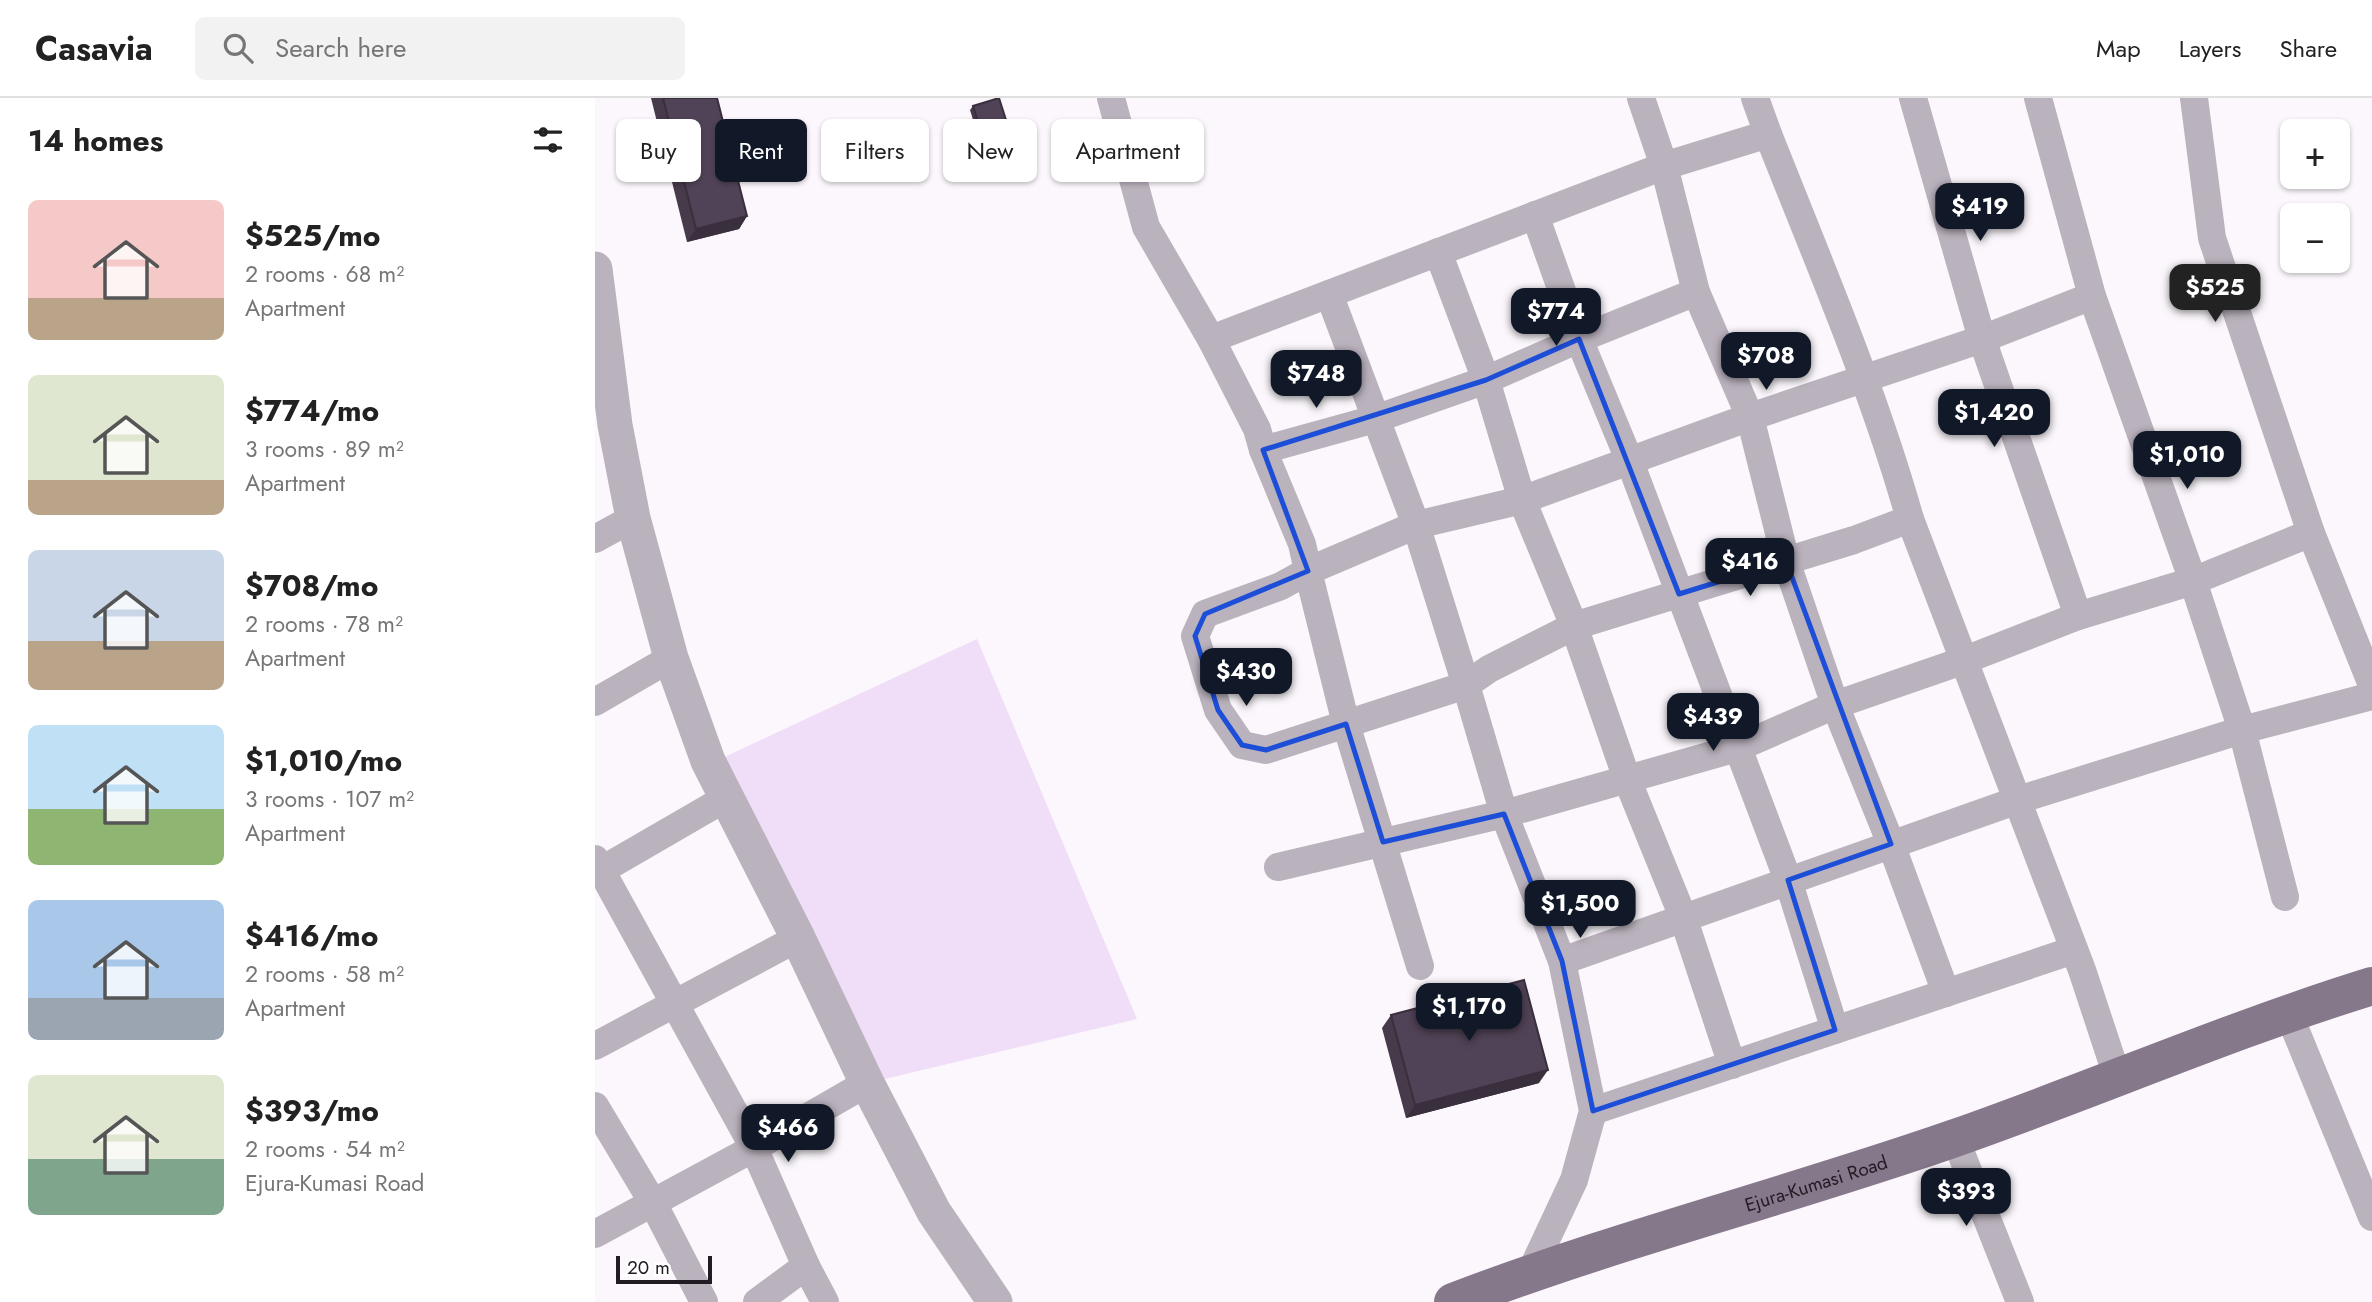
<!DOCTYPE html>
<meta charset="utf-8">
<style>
:root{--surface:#fff;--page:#f2f2f2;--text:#222;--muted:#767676;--line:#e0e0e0;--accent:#111827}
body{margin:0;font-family:Jost,sans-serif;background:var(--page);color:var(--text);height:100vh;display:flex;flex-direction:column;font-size:26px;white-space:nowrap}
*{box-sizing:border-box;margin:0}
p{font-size:23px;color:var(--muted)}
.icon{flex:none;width:38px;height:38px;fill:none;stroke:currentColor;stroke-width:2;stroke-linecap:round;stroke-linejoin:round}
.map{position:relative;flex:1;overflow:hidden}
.side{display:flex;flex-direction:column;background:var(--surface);width:595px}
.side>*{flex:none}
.hud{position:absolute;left:21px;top:21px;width:665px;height:63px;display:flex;gap:14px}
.fabs{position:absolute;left:1685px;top:21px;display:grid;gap:14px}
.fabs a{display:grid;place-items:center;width:70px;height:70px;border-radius:10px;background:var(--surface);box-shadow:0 2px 5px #0004;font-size:35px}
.scale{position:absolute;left:21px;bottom:18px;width:96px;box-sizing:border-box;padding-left:7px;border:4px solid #211b23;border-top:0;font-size:19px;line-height:24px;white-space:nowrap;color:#211b23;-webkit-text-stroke:5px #fff;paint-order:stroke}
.price{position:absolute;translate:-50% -60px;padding:0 16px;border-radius:14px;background:var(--accent);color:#fff;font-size:23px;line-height:46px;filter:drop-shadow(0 2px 4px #0008)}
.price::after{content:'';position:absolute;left:50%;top:42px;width:21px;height:16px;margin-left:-10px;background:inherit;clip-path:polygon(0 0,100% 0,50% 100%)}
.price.current{background:#222;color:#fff}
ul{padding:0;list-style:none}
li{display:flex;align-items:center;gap:21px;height:175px;padding:0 28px}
li span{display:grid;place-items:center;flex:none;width:196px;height:140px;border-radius:10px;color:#555}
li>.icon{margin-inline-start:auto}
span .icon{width:84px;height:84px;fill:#fffc;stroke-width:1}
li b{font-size:30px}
h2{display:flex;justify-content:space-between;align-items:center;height:84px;padding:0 28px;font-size:30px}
.tag{padding:0 24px;border-radius:10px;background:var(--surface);box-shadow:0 2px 5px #0004;font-size:24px;line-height:63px}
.tag.current{background:var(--accent);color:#fff}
header{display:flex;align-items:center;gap:42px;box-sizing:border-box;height:98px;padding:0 35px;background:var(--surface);border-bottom:2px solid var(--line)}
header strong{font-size:33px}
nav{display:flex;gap:38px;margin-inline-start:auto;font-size:24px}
.search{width:490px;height:63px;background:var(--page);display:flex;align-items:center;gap:18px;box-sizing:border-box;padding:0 24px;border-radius:10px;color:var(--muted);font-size:26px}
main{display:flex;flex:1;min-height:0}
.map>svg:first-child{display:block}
.green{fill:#f0ddf7}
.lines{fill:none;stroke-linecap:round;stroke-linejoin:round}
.minor{stroke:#bab2bd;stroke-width:28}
.tertiary{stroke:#bab2bd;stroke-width:35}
.primary{stroke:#86788b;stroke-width:38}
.wall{fill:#463a4b}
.shaded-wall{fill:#392f3d}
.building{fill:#514357;stroke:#392f3d;stroke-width:2}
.marked{fill:none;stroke:#1d4ed8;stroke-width:5;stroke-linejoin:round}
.labels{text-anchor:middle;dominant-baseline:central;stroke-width:7;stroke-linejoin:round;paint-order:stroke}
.street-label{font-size:19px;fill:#211b23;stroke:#fff}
</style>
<header>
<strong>Casavia</strong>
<div class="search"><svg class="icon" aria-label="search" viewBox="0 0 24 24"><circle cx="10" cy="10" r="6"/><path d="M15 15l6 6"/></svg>Search here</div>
<nav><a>Map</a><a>Layers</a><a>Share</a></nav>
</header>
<main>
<section class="side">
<h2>14 homes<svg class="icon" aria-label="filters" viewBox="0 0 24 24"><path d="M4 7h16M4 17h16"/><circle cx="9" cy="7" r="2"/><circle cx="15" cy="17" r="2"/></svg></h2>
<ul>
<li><span style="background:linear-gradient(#f6c9c9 70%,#b9a48a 0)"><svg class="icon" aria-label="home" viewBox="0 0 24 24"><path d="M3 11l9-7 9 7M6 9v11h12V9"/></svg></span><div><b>$525/mo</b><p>2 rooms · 68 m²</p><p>Apartment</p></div></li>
<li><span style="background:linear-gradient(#dfe7d0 75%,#b9a48a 0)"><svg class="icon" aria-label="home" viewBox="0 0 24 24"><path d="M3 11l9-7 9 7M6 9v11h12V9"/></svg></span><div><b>$774/mo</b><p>3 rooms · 89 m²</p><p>Apartment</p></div></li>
<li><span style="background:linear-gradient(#c9d6e8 65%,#b9a48a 0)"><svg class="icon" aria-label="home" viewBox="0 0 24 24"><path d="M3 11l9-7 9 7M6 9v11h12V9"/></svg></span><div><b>$708/mo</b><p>2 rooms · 78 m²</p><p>Apartment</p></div></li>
<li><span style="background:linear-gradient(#bfe0f5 60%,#8fb573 0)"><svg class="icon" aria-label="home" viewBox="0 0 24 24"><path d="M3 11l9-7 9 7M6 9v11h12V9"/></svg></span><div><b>$1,010/mo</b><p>3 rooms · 107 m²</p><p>Apartment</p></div></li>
<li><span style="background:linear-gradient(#a9c7e8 70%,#9aa5b1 0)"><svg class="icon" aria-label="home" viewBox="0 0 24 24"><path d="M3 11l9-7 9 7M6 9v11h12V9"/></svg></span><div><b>$416/mo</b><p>2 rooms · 58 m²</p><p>Apartment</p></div></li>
<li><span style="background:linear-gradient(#dfe7d0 60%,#7fa58c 0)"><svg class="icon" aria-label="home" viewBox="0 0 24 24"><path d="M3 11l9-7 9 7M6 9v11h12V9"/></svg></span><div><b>$393/mo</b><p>2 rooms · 54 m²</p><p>Ejura-Kumasi Road</p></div></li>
</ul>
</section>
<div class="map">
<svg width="1777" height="1204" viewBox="0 0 1777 1204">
<rect width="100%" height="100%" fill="#fbf7fc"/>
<polygon class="green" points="382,541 542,921 277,984 121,663"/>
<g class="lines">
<g class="minor">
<polyline points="516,0 551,129 616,241 662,331 668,352 780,321 891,282 984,241 1101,194"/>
<polyline points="1046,0 1069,68 1101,194 1155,319 1191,463 1240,607 1296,746 1351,895"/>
<polyline points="1160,0 1173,36"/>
<polyline points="1318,0 1387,241 1497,198"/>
<polyline points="1443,0 1497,198 1598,483 1647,632 1690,799"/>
<polyline points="1599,0 1617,140 1716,435 1777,587"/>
<polyline points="940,117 984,241 1035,364 1193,782 1240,932"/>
<polyline points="843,154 891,282 927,402 979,528 1032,681 1088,819 1137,967"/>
<path d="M616,241L1069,68L1173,36C1223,163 1278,290 1315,421L1487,872L1522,978"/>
<polyline points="668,352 707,446 713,473 686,488 610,516 600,538 623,612 647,647 671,652 871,587 821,427 734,196"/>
<polyline points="0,441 38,420"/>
<polyline points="0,604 76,560"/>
<polyline points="0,761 159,1050 211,1168 162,1204"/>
<polyline points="683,769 909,716 1142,650 1240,607 1370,562 1483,518 1598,483 1716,435"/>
<polyline points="0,776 131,700"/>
<polyline points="967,863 1423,702 1647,632 1777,598"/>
<polyline points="825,868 751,626 713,473 821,427 927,402 1155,319 1387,241 1483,518"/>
<polyline points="1693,914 1777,1119"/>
<polyline points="0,948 203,840"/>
<polyline points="0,1008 58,1105 109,1204"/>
<polyline points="998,1013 1479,852"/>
<polyline points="1360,1040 1425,1204"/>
<polyline points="0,1136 159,1050 272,985"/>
<polyline points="211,1168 230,1204"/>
<polyline points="935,1176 979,1082 998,1013 967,863 909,716 871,587 894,571 979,528 1259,442 1315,421"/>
</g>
<polyline class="tertiary" points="0,171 20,327 38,420 76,560 113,663 203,840 272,985 339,1114 400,1204"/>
<path class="primary" id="s1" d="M858,1204C1022,1141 1194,1098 1360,1040C1500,991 1635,932 1777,888"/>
</g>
<g class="wall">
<polygon points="56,0 122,0 152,118 144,131 92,144"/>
<polygon points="378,8 412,25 409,30 383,38 375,12"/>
<polygon points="796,917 944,985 811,1020 787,930"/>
</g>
<g class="shaded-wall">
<polygon points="412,25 409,30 383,38 386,33"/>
<polygon points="152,118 144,131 92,144 101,131"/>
<polygon points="953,972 944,985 811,1020 820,1007"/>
</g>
<g class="building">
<polygon points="68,0 122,0 152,118 101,131"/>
<polygon points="404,0 412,25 386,33 378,8"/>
<polygon points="929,882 953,972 820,1007 796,917"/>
</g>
<path class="marked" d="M984,241L1084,496L1191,463L1296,746L1193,782L1240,932L998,1013L967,863L909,716L788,744L751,626L671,652L647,647L623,612L600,538L610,516L713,473L668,352L891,282Z"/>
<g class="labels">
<g class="street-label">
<text stroke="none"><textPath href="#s1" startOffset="382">Ejura-Kumasi Road</textPath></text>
</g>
</g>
</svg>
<div class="fabs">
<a>+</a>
<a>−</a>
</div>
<div class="scale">20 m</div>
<b class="price" style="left:1385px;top:145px">$419</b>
<b class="price current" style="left:1620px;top:226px">$525</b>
<b class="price" style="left:961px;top:250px">$774</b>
<b class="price" style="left:1171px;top:294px">$708</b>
<b class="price" style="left:721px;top:312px">$748</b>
<b class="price" style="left:1399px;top:351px">$1,420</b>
<b class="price" style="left:1592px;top:393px">$1,010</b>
<b class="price" style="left:1155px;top:500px">$416</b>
<b class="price" style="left:651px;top:610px">$430</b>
<b class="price" style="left:1118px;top:655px">$439</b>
<b class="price" style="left:985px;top:842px">$1,500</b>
<b class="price" style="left:874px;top:945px">$1,170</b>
<b class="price" style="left:193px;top:1066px">$466</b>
<b class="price" style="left:1371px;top:1130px">$393</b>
<div class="hud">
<a class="tag">Buy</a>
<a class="tag current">Rent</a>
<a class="tag">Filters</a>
<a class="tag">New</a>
<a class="tag">Apartment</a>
</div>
</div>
</main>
